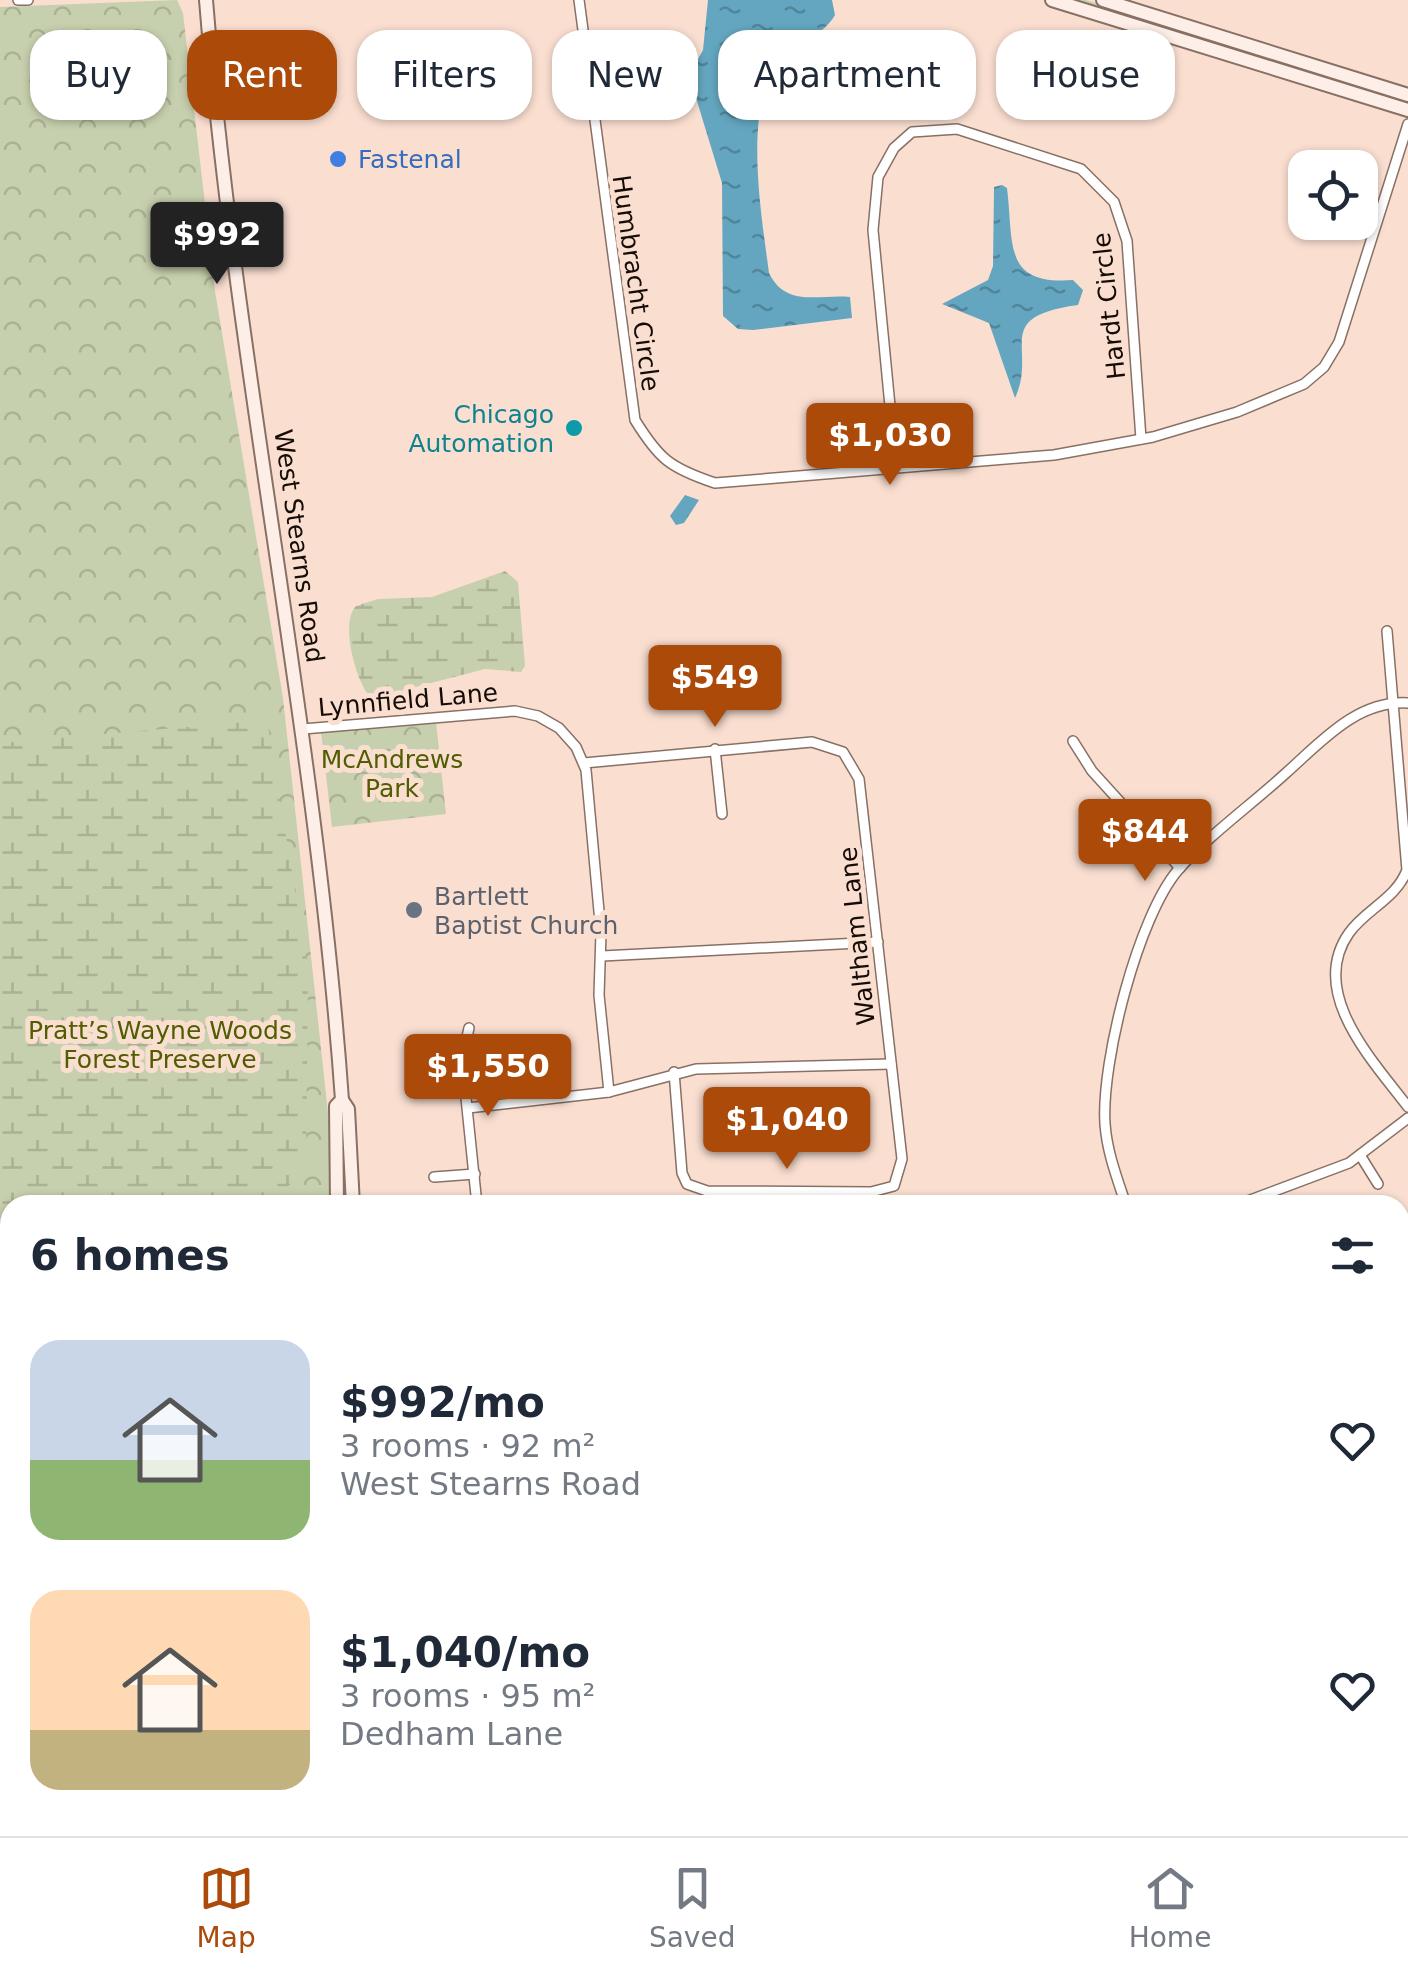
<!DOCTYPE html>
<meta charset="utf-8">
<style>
:root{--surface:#fff;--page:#f2f2f3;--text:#1f2937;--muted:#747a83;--line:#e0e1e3;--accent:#ac4a0a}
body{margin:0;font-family:"DejaVu Sans",sans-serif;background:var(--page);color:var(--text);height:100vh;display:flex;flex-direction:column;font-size:38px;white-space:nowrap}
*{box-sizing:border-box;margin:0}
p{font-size:32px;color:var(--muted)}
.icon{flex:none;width:55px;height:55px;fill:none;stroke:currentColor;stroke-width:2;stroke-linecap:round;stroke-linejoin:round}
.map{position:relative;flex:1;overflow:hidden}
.details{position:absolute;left:0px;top:1195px;width:1410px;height:642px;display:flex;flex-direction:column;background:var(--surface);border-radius:30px 30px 0 0;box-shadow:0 2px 8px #0004}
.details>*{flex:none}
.banner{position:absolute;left:30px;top:30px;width:1350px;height:90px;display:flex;gap:20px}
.tools{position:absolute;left:1288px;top:150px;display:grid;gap:20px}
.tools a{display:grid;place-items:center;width:90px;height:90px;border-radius:20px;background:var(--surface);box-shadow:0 2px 8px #0004;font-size:50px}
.price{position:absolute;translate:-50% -85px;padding:0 22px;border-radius:10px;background:var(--accent);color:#fff;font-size:32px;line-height:65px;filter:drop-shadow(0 2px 5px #0008)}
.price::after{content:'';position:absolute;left:50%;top:60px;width:30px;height:22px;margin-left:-15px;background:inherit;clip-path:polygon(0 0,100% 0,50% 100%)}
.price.current{background:#222;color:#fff}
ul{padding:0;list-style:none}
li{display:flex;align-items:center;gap:30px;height:250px;padding:0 30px}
li span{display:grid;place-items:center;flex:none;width:280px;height:200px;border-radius:30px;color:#555}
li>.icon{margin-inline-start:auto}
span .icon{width:120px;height:120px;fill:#fffc;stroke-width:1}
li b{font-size:42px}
h2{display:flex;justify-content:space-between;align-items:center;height:120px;padding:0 30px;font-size:42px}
.pill{padding:0 35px;border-radius:30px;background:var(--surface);box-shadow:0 2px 8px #0004;font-size:35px;line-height:90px}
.pill.current{background:var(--accent);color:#fff}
.menu{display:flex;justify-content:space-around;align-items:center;height:140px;border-top:2px solid var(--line);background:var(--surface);font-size:28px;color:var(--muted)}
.menu a{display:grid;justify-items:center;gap:5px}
.menu .current{color:var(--accent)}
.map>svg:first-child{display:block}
.green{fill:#c7d0ae}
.forest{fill:url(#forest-crowns)}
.wetland{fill:url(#wetland-marsh)}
.water{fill:url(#water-ripples)}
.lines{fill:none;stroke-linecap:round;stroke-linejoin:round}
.street-casing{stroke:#887064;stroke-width:12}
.secondary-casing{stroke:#887064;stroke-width:16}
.primary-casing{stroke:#fff;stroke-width:18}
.street{stroke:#fff;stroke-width:9}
.secondary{stroke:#fdefe7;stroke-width:12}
.primary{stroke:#fbdfce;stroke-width:14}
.shop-dot{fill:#3f7fe0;stroke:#fadfd1;stroke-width:4}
.culture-dot{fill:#0f9aa8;stroke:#fadfd1;stroke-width:4}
.worship-dot{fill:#6b7280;stroke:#fadfd1;stroke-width:4}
.labels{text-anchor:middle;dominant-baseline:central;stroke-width:10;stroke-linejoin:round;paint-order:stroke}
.shop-label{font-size:25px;fill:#366cbe;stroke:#fadfd1;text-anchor:start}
.street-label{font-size:25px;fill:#150c08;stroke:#fadfd1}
.culture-label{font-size:25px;fill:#0d838f;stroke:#fadfd1;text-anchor:end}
.park-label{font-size:25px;fill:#505d00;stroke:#fadfd1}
.worship-label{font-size:25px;fill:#5b616d;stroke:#fadfd1;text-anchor:start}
</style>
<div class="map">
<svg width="1408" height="1836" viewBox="0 0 1408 1836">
<defs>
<pattern id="forest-crowns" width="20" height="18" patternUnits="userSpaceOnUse" patternTransform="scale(2.5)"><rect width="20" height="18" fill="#c7d0ae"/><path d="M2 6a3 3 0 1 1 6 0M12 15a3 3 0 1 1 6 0" fill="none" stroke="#aab194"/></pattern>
<pattern id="wetland-marsh" width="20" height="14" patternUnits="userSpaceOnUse" patternTransform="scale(2.5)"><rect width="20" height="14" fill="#c7d0ae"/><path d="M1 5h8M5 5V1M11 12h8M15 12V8" fill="none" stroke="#aab194"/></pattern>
<pattern id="water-ripples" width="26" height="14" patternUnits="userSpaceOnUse" patternTransform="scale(2.5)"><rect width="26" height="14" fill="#64a6c0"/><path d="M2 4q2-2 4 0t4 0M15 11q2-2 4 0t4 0" fill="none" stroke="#51869a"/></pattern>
</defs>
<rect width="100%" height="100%" fill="#fadfd1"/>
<polygon class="green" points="1069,0 1086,0 1308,70"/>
<g class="forest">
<polygon points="177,0 183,13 215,291 283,698 338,1205 10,1205 10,1292 0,1293 0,7"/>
<polygon points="436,722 446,814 332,827 321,732"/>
</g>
<g class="wetland">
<path d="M505,571L518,582L525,666L521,672L485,669L385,695L367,693C355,676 340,622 356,606L378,599L432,597Z"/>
<polygon points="267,720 308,970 306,1159 294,1182 259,1205 10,1205 10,1234 0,1225 0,743"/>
</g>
<g class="water">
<path d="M708,0H832L835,15C821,40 786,46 772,72C745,122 762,219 769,273C786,308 819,294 850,297L852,318L753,330L738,329L723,316L722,183L689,75L703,50Z"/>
<path d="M1002,185L1007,188C1014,244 1002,285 1073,280L1083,290L1078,305C990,317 1038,349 1015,398L989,323L942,304L988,280L993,266L994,187Z"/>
<polygon points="685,495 699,500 684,523 676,525 670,516"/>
<polygon points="1408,1245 1408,1351 1400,1342 1400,1256"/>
</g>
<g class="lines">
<defs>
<g id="street">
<polyline points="18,0 28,0"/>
<path d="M579,0L635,420C659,459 670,468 715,483L1054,455L1153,437L1237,412L1304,384L1324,367L1339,342L1408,124"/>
<polyline points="896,468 873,230 878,177 894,148 912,132 957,129 1081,169 1114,202 1127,241 1141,439"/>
<path d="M1387,631L1407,870C1396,899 1366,909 1349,933C1307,993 1374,1062 1408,1107"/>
<polyline points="303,729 515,711 538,716 559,728 576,747 586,770 601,933 599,995 609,1092"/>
<polyline points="1073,741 1092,771 1180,868"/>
<polyline points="715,749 722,814"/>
<polyline points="584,763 812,742 843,752 859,779 902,1159 894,1186 871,1192 707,1191 687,1184 682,1173 674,1072"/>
<polyline points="602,956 878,942"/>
<polyline points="469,1028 462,1059 477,1205"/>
<polyline points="468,1108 609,1092 696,1069 891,1064"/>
<polyline points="1360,1155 1378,1184"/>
<polyline points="434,1177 475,1174"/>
<path d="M1126,1205C1117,1178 1107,1152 1105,1124C1101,1062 1138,917 1178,870C1209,835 1251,805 1286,773C1321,742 1357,700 1408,703"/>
<polyline points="1237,1205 1349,1163 1408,1118"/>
<polyline points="1400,1609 1408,1608"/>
<polyline points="892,1828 904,1836"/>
<polyline points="1379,1828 1380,1836"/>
<polyline points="83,1836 141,1831"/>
</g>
<g id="secondary">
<path d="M206,0C236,369 316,731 342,1100L336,1106L337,1205"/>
<polyline points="1052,0 1408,110"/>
<polyline points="1103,0 1408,95"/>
<polyline points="342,1100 348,1109 353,1205"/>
<polyline points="360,1828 360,1836"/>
</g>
<g id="primary">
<polyline points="1400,1412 1408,1411"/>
<polyline points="1400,1427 1408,1426"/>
<polyline points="0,1561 10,1559"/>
<polyline points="0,1576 10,1575"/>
</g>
</defs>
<use href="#street" class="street-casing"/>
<use href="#secondary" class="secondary-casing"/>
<use href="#primary" class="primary-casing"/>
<use href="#street" class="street"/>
<use href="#secondary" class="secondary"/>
<use href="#primary" class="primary"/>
</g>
<circle class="shop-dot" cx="338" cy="159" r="10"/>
<circle class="culture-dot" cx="574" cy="428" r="10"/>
<circle class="worship-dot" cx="414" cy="910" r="10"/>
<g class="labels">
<g class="shop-label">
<text x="358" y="159">Fastenal</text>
</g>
<g class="street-label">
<text transform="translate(636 283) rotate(82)">Humbracht Circle</text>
<text transform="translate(1109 306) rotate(-96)">Hardt Circle</text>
<text transform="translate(299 546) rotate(82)">West Stearns Road</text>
<text transform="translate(408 700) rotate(-5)">Lynnfield Lane</text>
<text transform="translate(857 936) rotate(-96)">Waltham Lane</text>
</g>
<g class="culture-label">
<text x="554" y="414">Chicago<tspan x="554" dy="29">Automation</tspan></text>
</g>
<g class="park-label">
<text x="392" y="759">McAndrews<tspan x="392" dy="29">Park</tspan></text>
<text x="160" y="1030">Pratt’s Wayne Woods<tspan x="160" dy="29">Forest Preserve</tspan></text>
</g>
<g class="worship-label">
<text x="434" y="896">Bartlett<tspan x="434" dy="29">Baptist Church</tspan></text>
</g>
</g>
</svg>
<div class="tools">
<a><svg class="icon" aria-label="locate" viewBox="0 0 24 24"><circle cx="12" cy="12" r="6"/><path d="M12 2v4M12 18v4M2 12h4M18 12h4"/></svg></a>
</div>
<b class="price current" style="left:217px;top:287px">$992</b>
<b class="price" style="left:890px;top:488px">$1,030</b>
<b class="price" style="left:715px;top:730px">$549</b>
<b class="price" style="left:1145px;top:884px">$844</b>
<b class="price" style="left:488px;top:1119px">$1,550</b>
<b class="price" style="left:787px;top:1172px">$1,040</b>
<div class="banner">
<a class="pill">Buy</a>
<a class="pill current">Rent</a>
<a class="pill">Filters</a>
<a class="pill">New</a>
<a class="pill">Apartment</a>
<a class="pill">House</a>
</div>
<section class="details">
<h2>6 homes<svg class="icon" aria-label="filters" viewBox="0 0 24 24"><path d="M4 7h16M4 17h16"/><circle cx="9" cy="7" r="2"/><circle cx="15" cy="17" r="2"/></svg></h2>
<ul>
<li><span style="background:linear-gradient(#c9d6e8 60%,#8fb573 0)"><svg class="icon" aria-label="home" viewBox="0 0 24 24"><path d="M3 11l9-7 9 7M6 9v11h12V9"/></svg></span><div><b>$992/mo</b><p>3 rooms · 92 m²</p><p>West Stearns Road</p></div><svg class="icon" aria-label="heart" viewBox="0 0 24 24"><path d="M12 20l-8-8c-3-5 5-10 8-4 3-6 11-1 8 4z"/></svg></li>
<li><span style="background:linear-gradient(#ffd9b3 70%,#c2b280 0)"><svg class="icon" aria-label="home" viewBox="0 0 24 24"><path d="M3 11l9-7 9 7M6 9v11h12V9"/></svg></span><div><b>$1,040/mo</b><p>3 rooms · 95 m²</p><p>Dedham Lane</p></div><svg class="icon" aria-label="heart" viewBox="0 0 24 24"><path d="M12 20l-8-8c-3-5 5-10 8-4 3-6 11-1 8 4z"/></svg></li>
</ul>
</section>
</div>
<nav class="menu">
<a class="current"><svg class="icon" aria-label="map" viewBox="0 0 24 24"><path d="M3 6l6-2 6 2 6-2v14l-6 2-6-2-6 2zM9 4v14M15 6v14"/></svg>Map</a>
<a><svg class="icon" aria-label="saved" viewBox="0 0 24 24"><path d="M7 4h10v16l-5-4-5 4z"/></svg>Saved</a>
<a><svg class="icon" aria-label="home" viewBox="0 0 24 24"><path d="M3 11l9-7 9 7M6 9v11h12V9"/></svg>Home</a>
</nav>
